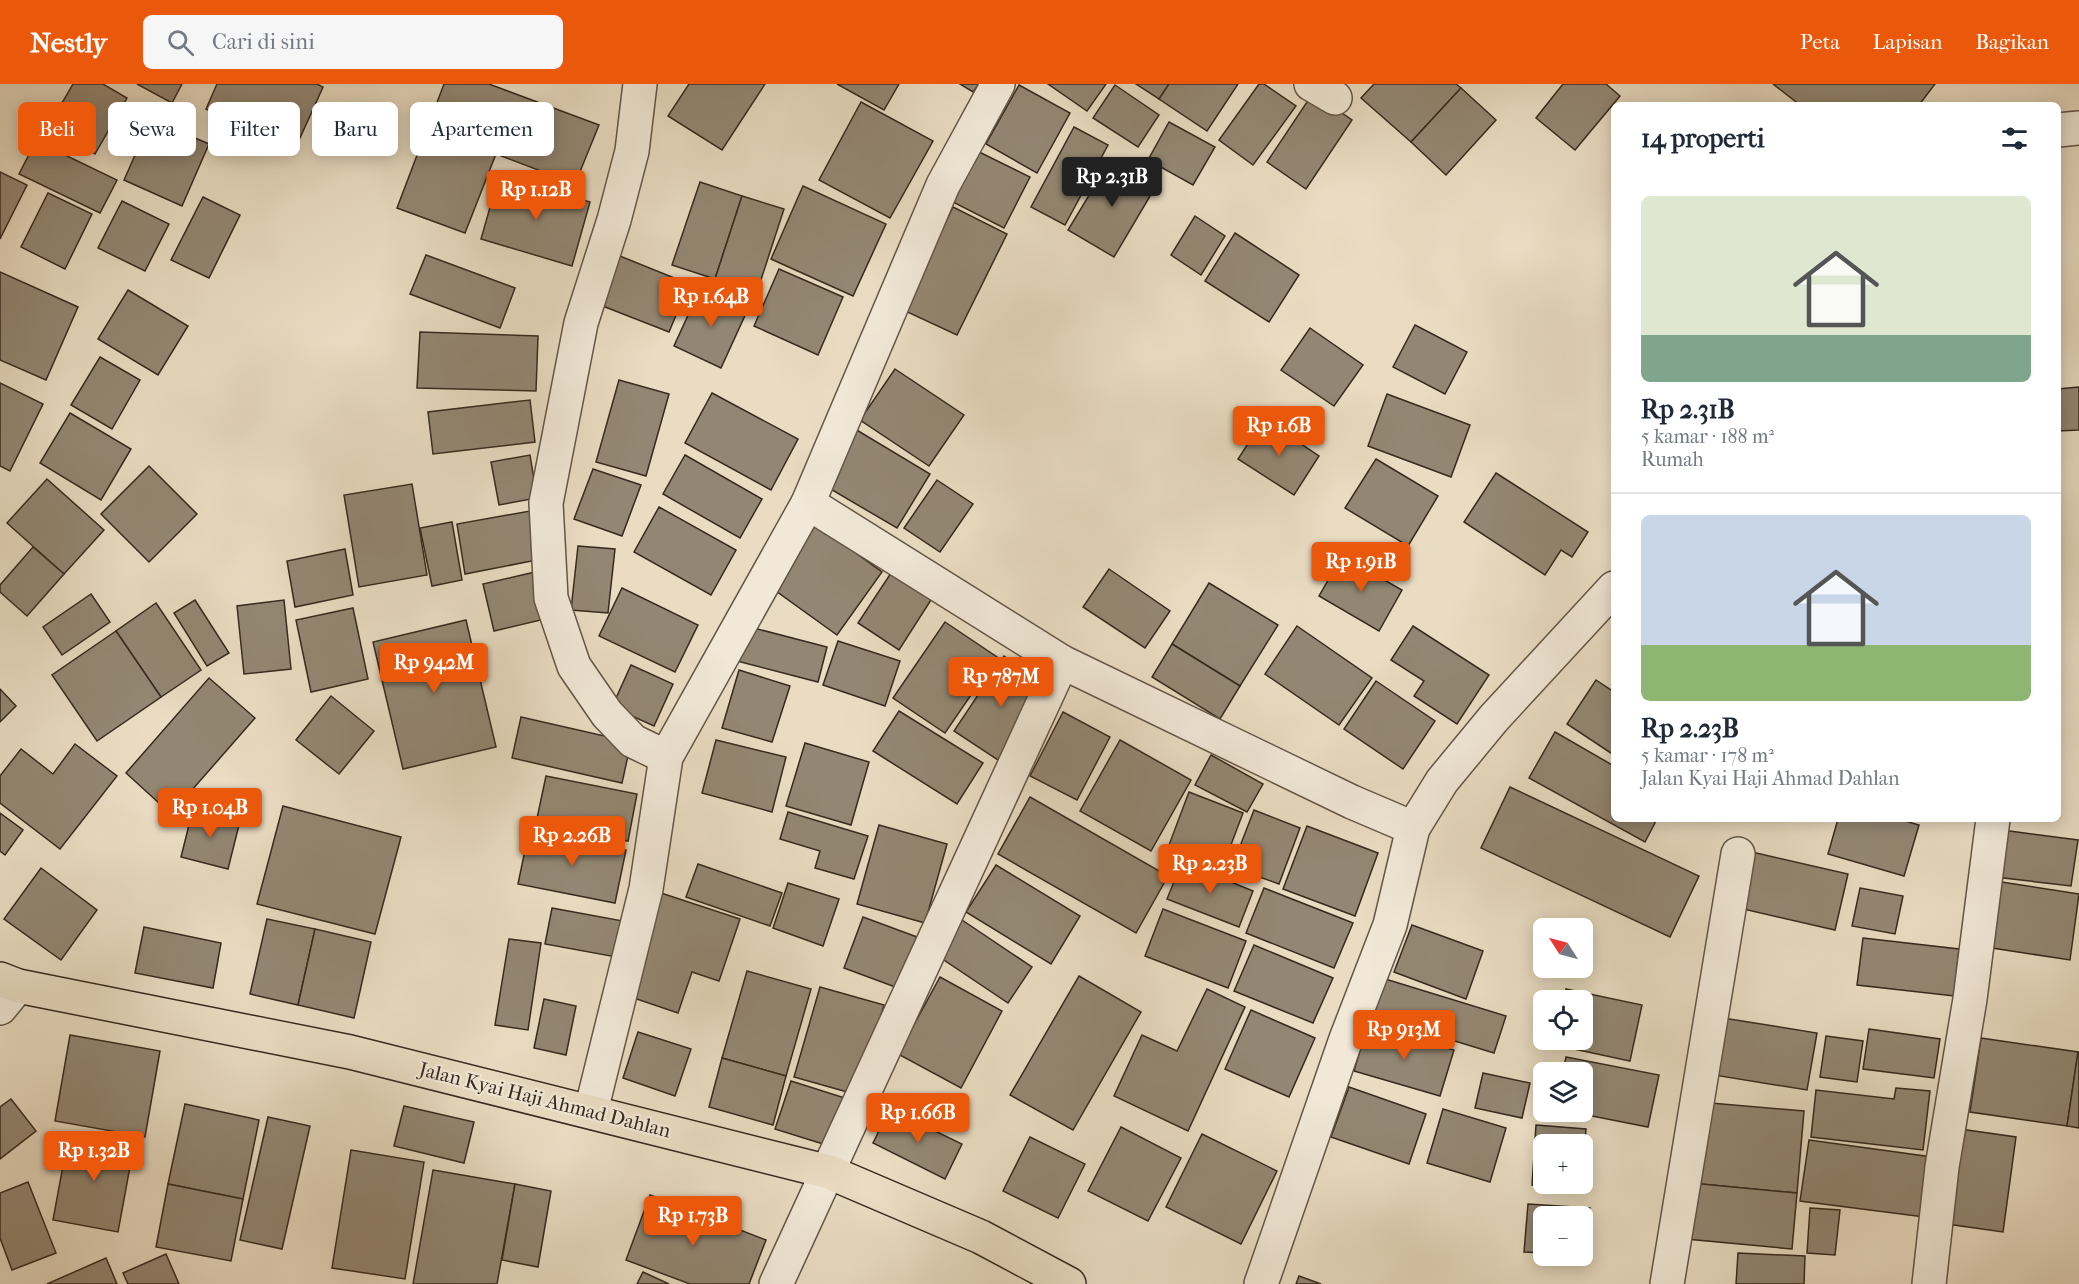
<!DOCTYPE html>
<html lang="id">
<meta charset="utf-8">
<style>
:root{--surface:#fff;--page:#f6f6f7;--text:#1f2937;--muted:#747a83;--line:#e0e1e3;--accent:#ea580c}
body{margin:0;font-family:"IM FELL French Canon",serif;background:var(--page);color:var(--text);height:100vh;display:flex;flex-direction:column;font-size:22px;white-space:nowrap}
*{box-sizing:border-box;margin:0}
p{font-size:20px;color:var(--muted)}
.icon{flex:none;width:33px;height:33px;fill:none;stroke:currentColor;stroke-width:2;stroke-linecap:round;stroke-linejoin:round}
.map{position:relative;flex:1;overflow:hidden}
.drawer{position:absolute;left:1611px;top:18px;width:450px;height:720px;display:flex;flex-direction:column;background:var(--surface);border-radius:9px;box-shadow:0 3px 15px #0003}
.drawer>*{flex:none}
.banner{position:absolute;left:18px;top:18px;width:570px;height:54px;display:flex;gap:12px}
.needle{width:39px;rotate:306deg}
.tools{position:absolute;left:1533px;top:834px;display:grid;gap:12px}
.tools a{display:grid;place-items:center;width:60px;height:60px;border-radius:9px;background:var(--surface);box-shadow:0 3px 15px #0003;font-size:30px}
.price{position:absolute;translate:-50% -51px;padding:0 14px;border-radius:6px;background:var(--accent);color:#fff;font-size:20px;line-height:39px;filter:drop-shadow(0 2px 3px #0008)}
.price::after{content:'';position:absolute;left:50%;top:36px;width:18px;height:14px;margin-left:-9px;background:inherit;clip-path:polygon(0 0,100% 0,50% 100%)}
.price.active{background:#222;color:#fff}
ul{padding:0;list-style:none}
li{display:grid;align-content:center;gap:12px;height:318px;padding:0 30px}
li+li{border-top:2px solid var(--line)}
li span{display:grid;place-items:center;height:186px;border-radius:9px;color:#555}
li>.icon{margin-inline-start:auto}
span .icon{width:108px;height:108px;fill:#fffc;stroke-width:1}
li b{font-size:26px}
h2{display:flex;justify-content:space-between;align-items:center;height:72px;padding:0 30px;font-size:26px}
.pill{padding:0 21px;border-radius:9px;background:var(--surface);box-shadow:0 3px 15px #0003;font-size:21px;line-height:54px}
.pill.active{background:var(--accent);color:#fff}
header{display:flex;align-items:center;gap:36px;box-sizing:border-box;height:84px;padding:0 30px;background:var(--accent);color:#fff}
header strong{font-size:28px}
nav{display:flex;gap:33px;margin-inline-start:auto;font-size:21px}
.search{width:420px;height:54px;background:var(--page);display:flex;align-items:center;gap:15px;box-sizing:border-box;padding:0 21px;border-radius:9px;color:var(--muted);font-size:22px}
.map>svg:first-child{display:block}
.building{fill:#938773;stroke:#362a1e;stroke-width:1.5;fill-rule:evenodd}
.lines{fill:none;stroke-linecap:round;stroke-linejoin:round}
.minor-casing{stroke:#635647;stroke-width:36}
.major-casing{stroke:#362a1e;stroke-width:36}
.minor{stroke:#f1e8d7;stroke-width:33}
.major{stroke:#e9dcc2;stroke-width:33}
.labels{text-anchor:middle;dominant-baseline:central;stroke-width:4.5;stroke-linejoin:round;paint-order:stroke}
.street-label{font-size:20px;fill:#362a1e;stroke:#f1e8d7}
</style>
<header>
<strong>Nestly</strong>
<div class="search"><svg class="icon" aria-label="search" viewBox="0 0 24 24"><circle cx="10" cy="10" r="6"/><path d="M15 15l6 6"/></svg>Cari di sini</div>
<nav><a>Peta</a><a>Lapisan</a><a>Bagikan</a></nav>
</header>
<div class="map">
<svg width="2079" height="1200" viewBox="0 0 2079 1200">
<rect width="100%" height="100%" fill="#e9dcc2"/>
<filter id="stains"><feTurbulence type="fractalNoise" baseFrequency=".00333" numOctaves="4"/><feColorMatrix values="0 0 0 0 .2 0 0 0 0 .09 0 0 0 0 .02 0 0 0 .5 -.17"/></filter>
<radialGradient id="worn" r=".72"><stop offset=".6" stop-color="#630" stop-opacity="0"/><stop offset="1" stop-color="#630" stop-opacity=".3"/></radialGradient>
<g class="building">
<polygon points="73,0 103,0 127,14 95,70 48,43"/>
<polygon points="137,0 182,0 172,19"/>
<polygon points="217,0 317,0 323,3 295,65 206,25"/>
<polygon points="444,0 489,0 599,41 575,100 496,70 465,149 397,124"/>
<polygon points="689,0 765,0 722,66 668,32"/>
<polygon points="837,0 899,0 884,26"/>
<polygon points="960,0 979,0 973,8"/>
<polygon points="1048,0 1106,0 1087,27"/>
<polygon points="1136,0 1169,0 1159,15"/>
<polygon points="1169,0 1238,0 1207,47 1159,15"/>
<polygon points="1259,0 1264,0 1296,22 1253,81 1219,56"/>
<polygon points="1374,0 1456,0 1461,4 1411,58 1361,14"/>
<polygon points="1563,0 1606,0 1620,12 1575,66 1536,34"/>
<polygon points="1773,0 1935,0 1919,21 1800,21"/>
<polygon points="1019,1 1070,29 1037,89 986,60"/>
<polygon points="1115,1 1159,31 1138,63 1093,34"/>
<polygon points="1461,4 1496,36 1446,91 1411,58"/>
<polygon points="1313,9 1352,36 1306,105 1267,78"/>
<polygon points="861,18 933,57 890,134 819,96"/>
<polygon points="151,35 209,60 182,122 124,96"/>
<polygon points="1169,38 1215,63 1193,101 1148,76"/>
<polygon points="1074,43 1108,61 1065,141 1031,123"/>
<polygon points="36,57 117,96 100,129 19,90"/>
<polygon points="969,63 1030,93 1004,144 945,114"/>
<polygon points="1111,75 1156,102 1114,173 1068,146"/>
<polygon points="0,88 27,101 0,155"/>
<polygon points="499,92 590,118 572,182 481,155"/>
<polygon points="700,98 742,112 715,195 672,181"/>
<polygon points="803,102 886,140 853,212 771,175"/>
<polygon points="48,109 92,130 65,185 21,163"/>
<polygon points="742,112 784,125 757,208 715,195"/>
<polygon points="203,113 240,131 209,194 171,176"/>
<polygon points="122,117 169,140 145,187 98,164"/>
<polygon points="953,123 1007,150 957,251 903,226"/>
<polygon points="1195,132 1225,152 1201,191 1171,171"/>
<polygon points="1235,149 1299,191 1269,238 1205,197"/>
<polygon points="615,170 689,200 669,248 595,219"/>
<polygon points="426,171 515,204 500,244 410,210"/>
<polygon points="779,185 843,213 818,271 754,242"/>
<polygon points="0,188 78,223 46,296 0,276"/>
<polygon points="700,205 747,227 721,284 674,262"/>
<polygon points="128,206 188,242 158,291 98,255"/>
<polygon points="1415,241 1467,268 1445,310 1393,283"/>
<polygon points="1310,244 1363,281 1334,322 1281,286"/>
<polygon points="420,248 538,252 536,307 417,304"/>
<polygon points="100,273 140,296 112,345 71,321"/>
<polygon points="895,285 964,331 929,382 860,336"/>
<polygon points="619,296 669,310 646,392 596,378"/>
<polygon points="0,299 43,320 10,387 0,382"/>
<polygon points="2079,303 2079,346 2058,347 2058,305"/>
<polygon points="712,309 798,355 771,406 685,359"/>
<polygon points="1387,310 1470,341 1451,393 1368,362"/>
<polygon points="530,316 535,358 433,370 428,328"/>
<polygon points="70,329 131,365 101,416 40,379"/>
<polygon points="1264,335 1319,372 1294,411 1238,375"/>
<polygon points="855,345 930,390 897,444 822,400"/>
<polygon points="530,371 537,414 499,421 491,378"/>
<polygon points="685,371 762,415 740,454 663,410"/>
<polygon points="1376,375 1438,412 1408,462 1345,424"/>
<polygon points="149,382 197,430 149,478 101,430"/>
<polygon points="593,385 641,401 622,452 574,435"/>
<polygon points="1496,389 1588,448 1572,473 1561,466 1545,491 1464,438"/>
<polygon points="47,395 104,446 64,490 7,439"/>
<polygon points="937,396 973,420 940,468 904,444"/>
<polygon points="412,400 427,491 359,503 344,411"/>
<polygon points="659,423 736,466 711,511 634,468"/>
<polygon points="530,427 537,476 465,490 457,440"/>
<polygon points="452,438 462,496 432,502 420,444"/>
<polygon points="814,439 882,488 837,551 769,502"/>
<polygon points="578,462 615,465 608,529 571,526"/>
<polygon points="33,463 64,490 27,532 0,508 0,501"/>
<polygon points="345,465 353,511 295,523 287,477"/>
<polygon points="1342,472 1402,506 1379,547 1319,512"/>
<polygon points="1109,485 1170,527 1145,564 1083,523"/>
<polygon points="535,488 545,535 494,547 483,500"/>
<polygon points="891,489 931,516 899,566 858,539"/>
<polygon points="1209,499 1278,541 1240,602 1172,560"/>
<polygon points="622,504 698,541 675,588 599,552"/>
<polygon points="91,510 110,538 62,571 43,543"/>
<polygon points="195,516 229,569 207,582 174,529"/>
<polygon points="284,516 291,585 244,590 237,522"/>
<polygon points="156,519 201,586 161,613 116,547"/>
<polygon points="353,524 368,595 311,608 296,536"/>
<polygon points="466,536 496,663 403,685 373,558"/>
<polygon points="945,538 997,573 945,649 893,614"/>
<polygon points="746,542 827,563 818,598 737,577"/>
<polygon points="1297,542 1372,594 1339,641 1265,590"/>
<polygon points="1413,542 1489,591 1457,640 1414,612 1424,597 1391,576"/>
<polygon points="116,547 161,613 97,657 52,591"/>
<polygon points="838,557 900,577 885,622 823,601"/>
<polygon points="1172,560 1240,602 1220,635 1152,593"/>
<polygon points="1004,572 1048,602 998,676 954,647"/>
<polygon points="631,581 673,600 654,642 612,623"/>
<polygon points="739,586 790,602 772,658 722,644"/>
<polygon points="209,594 255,634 171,730 126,689"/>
<polygon points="1596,596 1614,608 1614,671 1567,640"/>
<polygon points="1376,597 1435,637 1403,685 1344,645"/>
<polygon points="0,605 16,622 0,638"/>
<polygon points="331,612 374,647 339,690 296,656"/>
<polygon points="899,627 983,679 957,720 873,667"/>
<polygon points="1063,628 1110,653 1077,716 1030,692"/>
<polygon points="521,633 631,658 622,699 512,674"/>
<polygon points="1555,648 1614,682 1614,735 1657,735 1645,758 1529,694"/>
<polygon points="716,656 786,673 772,728 702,709"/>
<polygon points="1120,656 1191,696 1151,767 1080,727"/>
<polygon points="805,659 869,678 851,741 786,722"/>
<polygon points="75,660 117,692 60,765 0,719 0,692 21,665 53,690"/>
<polygon points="1211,671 1263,700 1247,728 1195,701"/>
<polygon points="546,692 637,710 628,757 536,739"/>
<polygon points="1510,703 1699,792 1670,853 1481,764"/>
<polygon points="1189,708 1243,729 1223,782 1169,761"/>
<polygon points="1030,713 1168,792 1136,849 998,770"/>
<polygon points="283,722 401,753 375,850 257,820"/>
<polygon points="193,725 240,737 228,785 181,773"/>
<polygon points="1254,726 1300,744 1279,800 1232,783"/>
<polygon points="788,728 868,752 854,795 815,784 820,767 780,755"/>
<polygon points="0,729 23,746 5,771 0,767"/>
<polygon points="1838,735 1898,735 1919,741 1904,792 1828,770"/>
<polygon points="879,741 947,760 925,839 857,820"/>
<polygon points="1307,742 1378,769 1355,832 1283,805"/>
<polygon points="2002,746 2078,756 2071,802 1995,793"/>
<polygon points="529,747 626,766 615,819 518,800"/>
<polygon points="1752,768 1848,790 1835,846 1739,824"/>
<polygon points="1182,778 1253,807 1239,843 1167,815"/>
<polygon points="698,780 782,809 770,842 686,813"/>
<polygon points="996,781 1080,832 1051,880 966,828"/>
<polygon points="41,784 97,826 61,876 4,835"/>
<polygon points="1995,797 2079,810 2070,876 1986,863"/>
<polygon points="788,799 839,815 823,862 773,844"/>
<polygon points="1264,804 1353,839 1334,884 1246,849"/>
<polygon points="1860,804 1903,812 1895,850 1852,842"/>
<polygon points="661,809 740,835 719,897 692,888 678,929 625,911"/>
<polygon points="552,824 623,837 616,873 545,860"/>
<polygon points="1163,825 1246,857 1228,904 1145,872"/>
<polygon points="863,833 917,853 898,904 844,884"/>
<polygon points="267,835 315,845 298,921 250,910"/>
<polygon points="962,836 1032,883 1008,919 938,872"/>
<polygon points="1412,841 1483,867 1466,915 1394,888"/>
<polygon points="144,843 221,859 213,904 135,889"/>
<polygon points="315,845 371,858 354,934 298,921"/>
<polygon points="1863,854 1959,865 1954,912 1857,901"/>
<polygon points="509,855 541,859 528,946 495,941"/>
<polygon points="1254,861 1333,894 1313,939 1234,907"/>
<polygon points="747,887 811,905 786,992 722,974"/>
<polygon points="1079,892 1141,928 1073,1046 1010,1011"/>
<polygon points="940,893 1002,927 961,1004 898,970"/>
<polygon points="1382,894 1506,932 1494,969 1370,931"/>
<polygon points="820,903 884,921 858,1011 794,993"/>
<polygon points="1207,905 1245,923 1188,1047 1114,1012 1142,951 1177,967"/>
<polygon points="1566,905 1642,921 1630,977 1555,961 1556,956 1582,956 1582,916 1564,916"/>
<polygon points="544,915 576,922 566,971 534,964"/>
<polygon points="1251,926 1315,954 1289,1013 1225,985"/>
<polygon points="1723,934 1817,949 1807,1006 1714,991"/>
<polygon points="1367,942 1454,966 1440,1012 1354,987"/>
<polygon points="1869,945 1940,955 1934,994 1863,985"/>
<polygon points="638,948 691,965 675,1012 623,994"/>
<polygon points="70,951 160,967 145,1053 55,1037"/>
<polygon points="1826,952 1863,957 1857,998 1820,993"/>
<polygon points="1981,954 2078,968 2067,1042 1970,1028"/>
<polygon points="2078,968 2079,968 2079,1044 2067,1042"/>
<polygon points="1566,973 1659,991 1648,1043 1572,1028 1582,1028 1582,988 1563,988"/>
<polygon points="722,974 786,992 773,1041 709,1023"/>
<polygon points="1483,989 1530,999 1522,1034 1475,1024"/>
<polygon points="791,997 851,1016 836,1064 775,1045"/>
<polygon points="1349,1003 1426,1030 1409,1080 1331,1053"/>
<polygon points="1896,1004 1930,1007 1923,1066 1811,1053 1816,1006 1894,1015"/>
<polygon points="11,1015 36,1047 0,1075 0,1023"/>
<polygon points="1699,1018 1804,1027 1797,1109 1691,1099"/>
<polygon points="185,1020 259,1036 243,1115 168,1100"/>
<polygon points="404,1022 474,1038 464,1079 394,1062"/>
<polygon points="890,1025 962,1060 945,1095 873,1059"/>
<polygon points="1443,1025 1506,1044 1490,1098 1427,1079"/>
<polygon points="268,1033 310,1042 282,1165 240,1156"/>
<path d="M1536,1041L1586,1045L1582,1105L1532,1101ZM1544,1060H1582V1100H1544Z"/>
<polygon points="1121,1043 1181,1074 1148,1137 1088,1107"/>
<polygon points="1960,1045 2016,1053 2003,1148 1947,1140"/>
<polygon points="69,1049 134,1061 118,1148 53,1136"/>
<polygon points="1202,1050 1277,1087 1241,1160 1166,1123"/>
<polygon points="1030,1053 1085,1080 1058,1134 1003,1107"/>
<polygon points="1809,1056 1932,1073 1924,1133 1800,1117"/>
<polygon points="351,1066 424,1078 405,1195 332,1184"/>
<polygon points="433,1086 515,1100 497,1200 413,1200"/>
<polygon points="28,1098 56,1169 12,1186 0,1154 0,1109"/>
<polygon points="1691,1099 1797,1109 1792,1165 1686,1155"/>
<polygon points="168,1100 243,1115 231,1177 156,1163"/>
<polygon points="515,1100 551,1107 538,1183 502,1176"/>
<polygon points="650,1111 766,1156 749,1200 690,1200 626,1176"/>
<polygon points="1528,1120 1590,1124 1586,1173 1569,1172 1582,1172 1582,1132 1544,1132 1544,1169 1524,1168"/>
<polygon points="1810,1124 1840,1126 1835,1171 1807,1169"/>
<polygon points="1738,1169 1805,1172 1804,1200 1736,1200"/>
<polygon points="166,1170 179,1200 128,1200 123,1189"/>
<polygon points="106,1174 117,1200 47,1200"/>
<polygon points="643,1188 669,1200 637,1200"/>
<polygon points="1299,1192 1321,1200 1296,1200"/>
</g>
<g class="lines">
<defs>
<g id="minor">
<polyline points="640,0 632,67 614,136 581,239 546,419 551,514 574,582 607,630 633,657 666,673"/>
<polyline points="1311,0 1335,14"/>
<polyline points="2058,46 2079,44"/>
<polyline points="808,419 943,101 998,0"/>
<polyline points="0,924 18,902"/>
<polyline points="591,1027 646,805 666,673 808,419 1062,578 1352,718 1413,744"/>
<polyline points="776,1200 1062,578"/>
<polyline points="1261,1200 1346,955 1390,841 1413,744 1442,697 1494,634 1614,504"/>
<polyline points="1667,1200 1738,770"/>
<polyline points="1929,1200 1942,1083 1970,915 1993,735"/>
</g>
<polyline id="major" points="0,895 18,902 350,968 829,1088 981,1153 1069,1200"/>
</defs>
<use href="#minor" class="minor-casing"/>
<use href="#major" class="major-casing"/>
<use href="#minor" class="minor"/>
<use href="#major" class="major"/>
</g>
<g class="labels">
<g class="street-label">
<text transform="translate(545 1016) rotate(14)">Jalan Kyai Haji Ahmad Dahlan</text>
</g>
</g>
<rect width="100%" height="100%" filter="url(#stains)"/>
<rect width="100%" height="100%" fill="url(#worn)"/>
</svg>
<div class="tools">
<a><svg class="needle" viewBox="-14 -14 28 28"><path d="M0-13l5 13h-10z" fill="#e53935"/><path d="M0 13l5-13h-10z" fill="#747a83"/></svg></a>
<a><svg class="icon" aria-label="locate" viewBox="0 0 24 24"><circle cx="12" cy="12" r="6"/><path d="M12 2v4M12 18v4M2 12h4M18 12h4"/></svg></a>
<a><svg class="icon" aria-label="layers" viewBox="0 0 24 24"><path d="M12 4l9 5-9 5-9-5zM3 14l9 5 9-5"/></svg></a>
<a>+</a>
<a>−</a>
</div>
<b class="price active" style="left:1112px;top:124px">Rp 2.31B</b>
<b class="price" style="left:536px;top:137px">Rp 1.12B</b>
<b class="price" style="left:711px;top:244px">Rp 1.64B</b>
<b class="price" style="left:1279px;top:373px">Rp 1.6B</b>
<b class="price" style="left:1361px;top:509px">Rp 1.91B</b>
<b class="price" style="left:434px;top:610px">Rp 942M</b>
<b class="price" style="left:1001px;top:624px">Rp 787M</b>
<b class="price" style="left:210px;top:755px">Rp 1.04B</b>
<b class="price" style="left:572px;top:783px">Rp 2.26B</b>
<b class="price" style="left:1210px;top:811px">Rp 2.23B</b>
<b class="price" style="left:1404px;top:977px">Rp 913M</b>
<b class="price" style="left:918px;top:1060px">Rp 1.66B</b>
<b class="price" style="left:94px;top:1098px">Rp 1.32B</b>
<b class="price" style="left:693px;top:1163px">Rp 1.73B</b>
<div class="banner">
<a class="pill active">Beli</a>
<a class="pill">Sewa</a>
<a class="pill">Filter</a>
<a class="pill">Baru</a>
<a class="pill">Apartemen</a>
</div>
<section class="drawer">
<h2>14 properti<svg class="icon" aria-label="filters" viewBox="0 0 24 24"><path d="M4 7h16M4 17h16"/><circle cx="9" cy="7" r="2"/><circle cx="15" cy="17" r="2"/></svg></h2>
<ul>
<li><span style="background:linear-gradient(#dfe7d0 75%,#7fa58c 0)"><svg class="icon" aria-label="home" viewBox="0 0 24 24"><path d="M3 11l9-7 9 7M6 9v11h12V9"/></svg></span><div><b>Rp 2.31B</b><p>5 kamar · 188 m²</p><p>Rumah</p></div></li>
<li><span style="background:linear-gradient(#c9d6e8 70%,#8fb573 0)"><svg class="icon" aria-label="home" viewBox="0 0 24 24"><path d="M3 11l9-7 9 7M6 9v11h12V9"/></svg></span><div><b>Rp 2.23B</b><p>5 kamar · 178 m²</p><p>Jalan Kyai Haji Ahmad Dahlan</p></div></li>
</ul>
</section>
</div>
